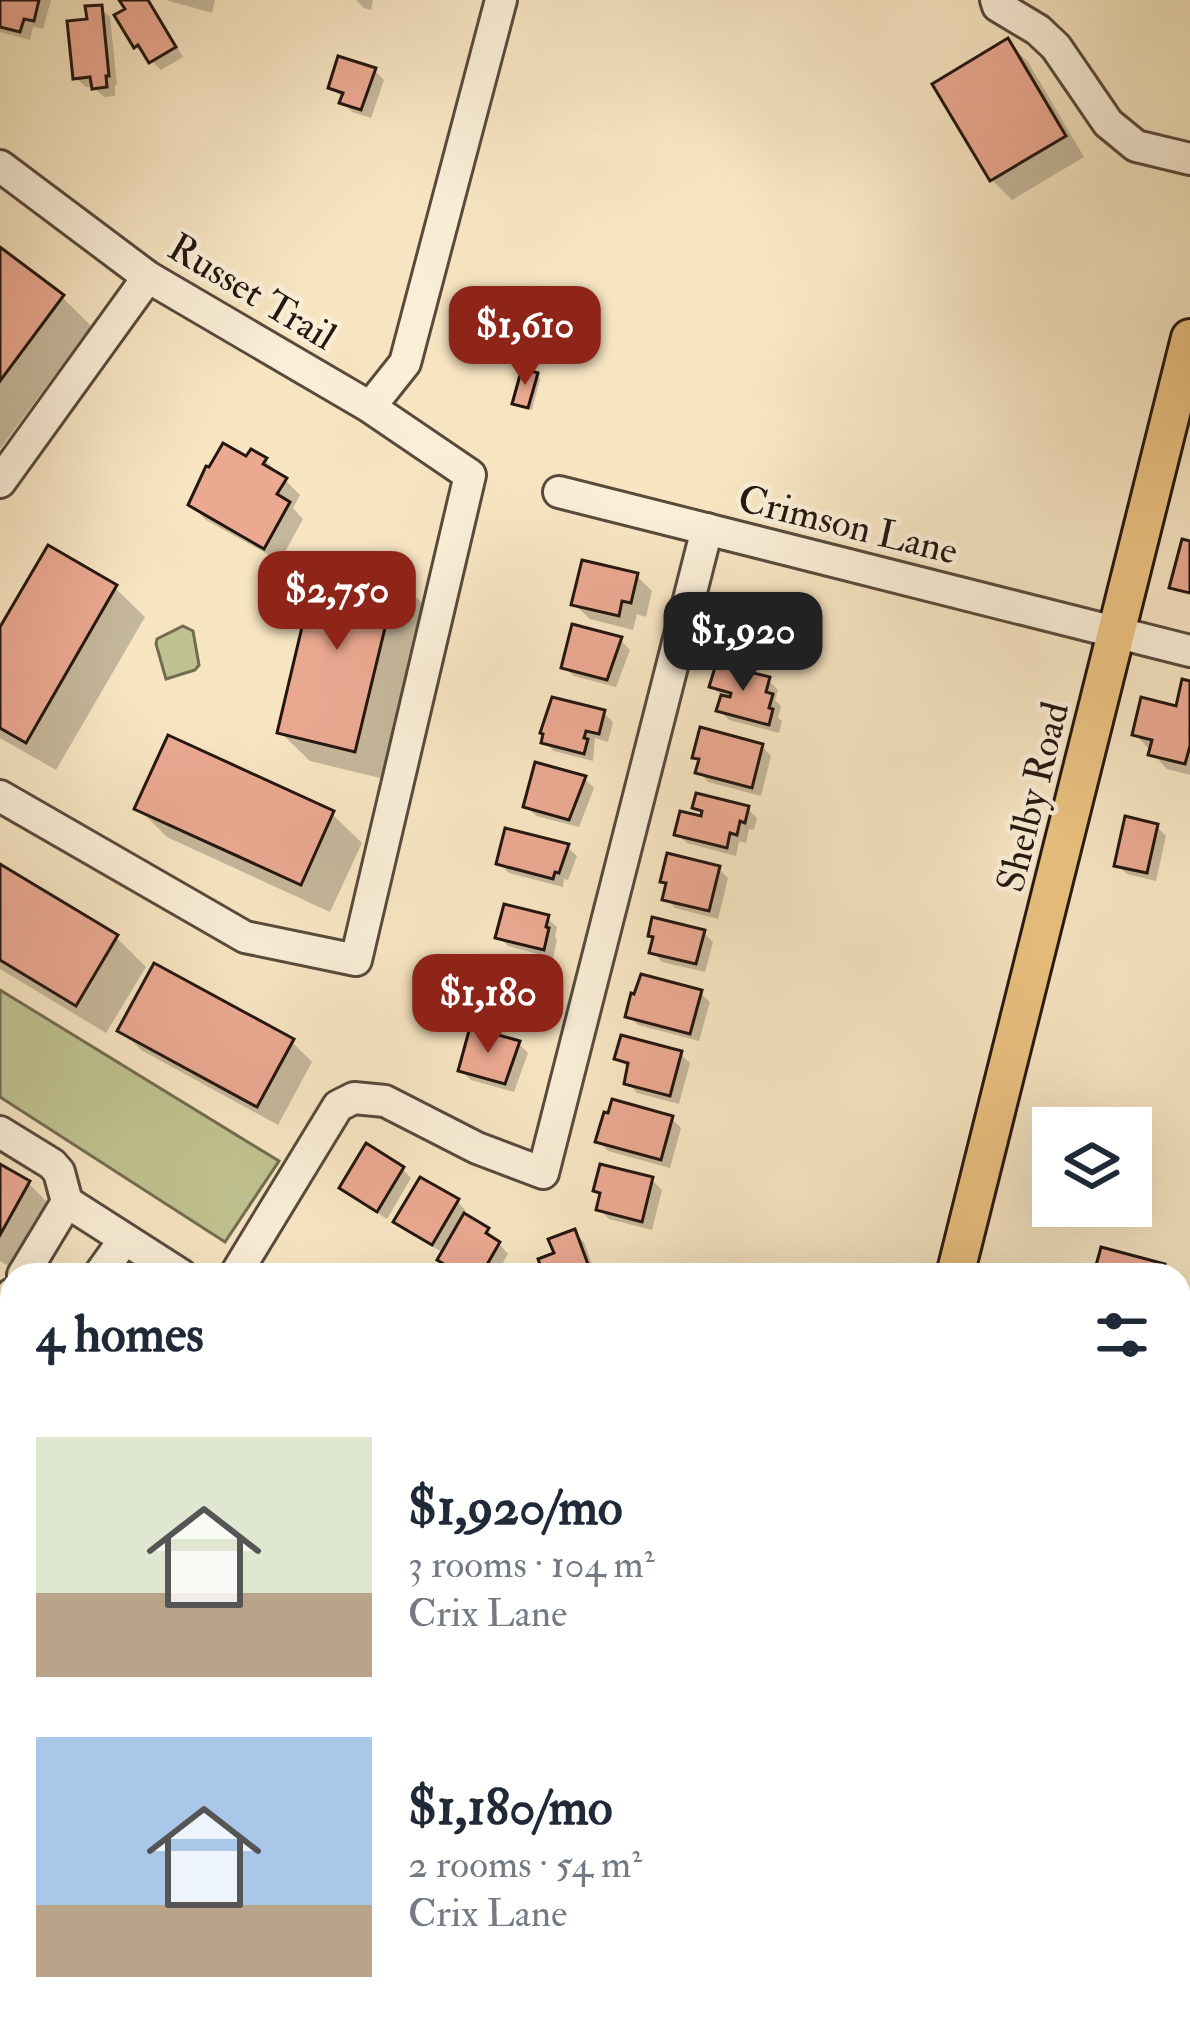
<!DOCTYPE html>
<meta charset="utf-8">
<style>
:root{--surface:#fff;--page:#f2f2f3;--text:#1f2937;--muted:#747a83;--accent:#8f2418}
body{margin:0;font-family:"IM FELL Double Pica",serif;background:var(--page);color:var(--text);height:100vh;display:flex;flex-direction:column;font-size:45px;white-space:nowrap}
*{box-sizing:border-box;margin:0}
p{font-size:39px;color:var(--muted)}
.icon{flex:none;width:66px;height:66px;fill:none;stroke:currentColor;stroke-width:2;stroke-linecap:round;stroke-linejoin:round}
.map{position:relative;flex:1;overflow:hidden}
.sheet{position:absolute;left:0px;top:1263px;width:1191px;height:771px;display:flex;flex-direction:column;background:var(--surface);border-radius:36px 36px 0 0;box-shadow:0 12px 48px #0002}
.sheet>*{flex:none}
.buttons{position:absolute;left:1032px;top:1107px;display:grid;gap:24px}
.buttons a{display:grid;place-items:center;width:120px;height:120px;border-radius:0px;background:var(--surface);box-shadow:0 12px 48px #0002;font-size:60px}
.price{position:absolute;translate:-50% -102px;padding:0 27px;border-radius:24px;background:var(--accent);color:#fff;font-size:39px;line-height:78px;filter:drop-shadow(0 3px 6px #0008)}
.price::after{content:'';position:absolute;left:50%;top:72px;width:36px;height:27px;margin-left:-18px;background:inherit;clip-path:polygon(0 0,100% 0,50% 100%)}
.price.on{background:#222;color:#fff}
ul{padding:0;list-style:none}
li{display:flex;align-items:center;gap:36px;height:300px;padding:0 36px}
li span{display:grid;place-items:center;flex:none;width:336px;height:240px;border-radius:0px;color:#555}
li>.icon{margin-inline-start:auto}
span .icon{width:144px;height:144px;fill:#fffc;stroke-width:1}
li b{font-size:51px}
h2{display:flex;justify-content:space-between;align-items:center;height:144px;padding:0 36px;font-size:51px}
.map>svg:first-child{display:block}
.green{fill:#c0c391;stroke:#726c50;stroke-width:3}
.shadow{fill:#0003}
.building{fill:#eba992;stroke:#241610;stroke-width:3}
.lines{fill:none;stroke-linecap:round;stroke-linejoin:round}
.minor-casing{stroke:#594a3c;stroke-width:36}
.major-casing{stroke:#241610;stroke-width:42}
.minor{stroke:#faeed7;stroke-width:30}
.major{stroke:#ecc281;stroke-width:36}
.labels{text-anchor:middle;dominant-baseline:central;stroke-width:9;stroke-linejoin:round;paint-order:stroke}
.street-label{font-size:39px;fill:#241610;stroke:#faeed7}
</style>
<div class="map">
<svg width="1190" height="2032" viewBox="0 0 1190 2032">
<rect width="100%" height="100%" fill="#f7e5c2"/>
<filter id="stains"><feTurbulence type="fractalNoise" baseFrequency=".00167" numOctaves="4"/><feColorMatrix values="0 0 0 0 .2 0 0 0 0 .09 0 0 0 0 .02 0 0 0 .5 -.17"/></filter>
<radialGradient id="worn" r=".72"><stop offset=".6" stop-color="#630" stop-opacity="0"/><stop offset="1" stop-color="#630" stop-opacity=".3"/></radialGradient>
<g class="green">
<polygon points="183,626 193,631 199,665 195,670 166,679 156,644 157,639"/>
<polygon points="0,990 279,1161 225,1242 0,1097"/>
<polygon points="0,1811 12,1819 12,2022 554,2022 594,2032 0,2032"/>
</g>
<g class="shadow">
<polygon points="0,0 51,0 43,29 33,27 30,40 0,32"/>
<polygon points="124,0 149,0 183,57 161,70 136,46 129,10"/>
<polygon points="166,0 215,0 212,13"/>
<polygon points="356,0 373,0 371,10 364,8"/>
<polygon points="100,8 110,17 117,85 115,85 115,96 104,97 94,87 86,87 76,78 90,22"/>
<polygon points="1007,42 1028,62 1084,157 1012,200 992,180"/>
<polygon points="375,71 384,80 371,118 352,112 343,102 344,98 331,88"/>
<polygon points="0,250 62,297 91,326 0,449"/>
<polygon points="536,375 540,379 532,410 519,407 515,403"/>
<polygon points="248,460 265,460 300,495 293,508 303,519 280,561 206,520 191,505"/>
<polygon points="49,549 115,588 145,617 56,770 0,738 0,633"/>
<polygon points="637,576 652,591 646,617 637,614 633,630 590,619 574,604"/>
<polygon points="396,577 426,607 384,779 310,761 280,732"/>
<polygon points="782,618 801,641 796,661 784,657 781,667 733,654 724,644"/>
<polygon points="620,640 630,650 616,687 574,676 564,667"/>
<polygon points="768,680 778,690 775,700 781,706 778,718 782,721 779,733 729,720 719,710 723,697 713,687"/>
<polygon points="1190,684 1190,775 1167,769 1135,734 1178,709"/>
<polygon points="603,712 613,722 608,742 595,738 593,761 554,751 544,742"/>
<polygon points="762,746 771,756 761,796 708,782 699,772 702,763 696,757"/>
<polygon points="585,779 594,788 579,827 536,816 526,806"/>
<polygon points="695,807 748,809 757,818 754,830 749,829 746,843 739,841 736,856 687,843 677,834 709,821"/>
<polygon points="138,808 332,814 362,843 330,912 167,837"/>
<polygon points="1156,826 1166,836 1156,881 1127,874 1117,865"/>
<polygon points="567,847 577,856 568,880 564,879 563,887 509,873 499,863"/>
<polygon points="0,867 116,937 146,967 106,1033 0,969"/>
<polygon points="719,869 728,878 718,919 675,908 666,899 669,886 663,881"/>
<polygon points="547,918 557,927 555,937 557,940 553,958 508,946 499,937"/>
<polygon points="703,932 713,942 705,972 662,962 653,952 656,940 651,935"/>
<polygon points="533,979 543,989 529,1029 487,1018 478,1008"/>
<polygon points="700,993 710,1002 699,1041 638,1025 629,1016"/>
<polygon points="121,1030 292,1042 312,1062 278,1125 141,1050"/>
<polygon points="518,1043 528,1053 514,1092 471,1080 461,1070"/>
<polygon points="680,1054 690,1063 679,1104 637,1093 628,1083 630,1069 617,1058"/>
<polygon points="671,1118 681,1128 670,1168 608,1151 599,1141"/>
<polygon points="0,1168 28,1183 48,1203 12,1268 0,1261"/>
<polygon points="402,1169 411,1178 387,1219 352,1197 343,1188"/>
<polygon points="652,1180 662,1190 652,1230 609,1219 599,1209 603,1197 596,1190"/>
<polygon points="457,1201 466,1211 463,1216 487,1230 508,1254 496,1275 461,1275 440,1259 444,1253 406,1231 397,1222"/>
<polygon points="574,1233 584,1242 596,1275 548,1275"/>
<polygon points="1179,1318 1190,1321 1190,1350 1179,1347"/>
<polygon points="1179,1363 1190,1366 1190,1395 1179,1392"/>
<polygon points="0,1433 12,1439 12,1532 0,1523"/>
<polygon points="1179,1458 1190,1461 1190,1540 1179,1537"/>
<polygon points="1179,1550 1189,1561 1179,1599"/>
</g>
<g class="building">
<polygon points="0,0 39,0 34,21 24,19 20,32 0,27"/>
<polygon points="119,0 148,0 176,47 149,63 138,45 134,48 114,15 125,9"/>
<polygon points="102,5 109,76 106,76 107,87 92,89 90,77 73,79 67,21 87,19 85,6"/>
<polygon points="1008,38 1066,136 990,181 932,84"/>
<polygon points="338,56 376,68 361,110 339,103 343,93 328,88"/>
<polygon points="0,247 64,295 0,381"/>
<polygon points="522,368 538,373 528,408 512,404"/>
<polygon points="223,443 246,456 251,449 267,458 263,464 287,478 277,494 290,502 264,549 188,505 206,466 209,467"/>
<polygon points="1182,539 1190,541 1190,593 1169,588"/>
<polygon points="48,545 117,585 26,743 0,728 0,627"/>
<polygon points="319,555 398,574 355,752 277,733"/>
<polygon points="582,560 638,573 631,603 622,601 619,616 571,605"/>
<polygon points="737,602 784,615 781,625 793,629 787,653 775,649 772,659 720,645 727,622 731,624"/>
<polygon points="572,624 622,637 607,680 561,668"/>
<polygon points="716,664 770,677 766,692 773,694 769,708 773,709 769,725 716,711 721,695 730,697 731,693 709,687"/>
<polygon points="1182,679 1190,681 1190,746 1185,764 1148,755 1152,740 1132,735 1141,697 1176,706"/>
<polygon points="552,697 605,710 599,734 586,731 584,738 588,739 584,754 541,743 543,734 540,733"/>
<polygon points="700,727 763,744 752,788 695,773 699,759 692,758"/>
<polygon points="168,735 334,811 301,885 134,809"/>
<polygon points="535,762 586,776 569,820 523,807"/>
<polygon points="696,793 749,806 745,823 740,821 737,835 730,833 727,848 674,835 680,811 701,816 702,811 692,808"/>
<polygon points="1125,816 1158,824 1147,873 1114,866"/>
<polygon points="505,828 569,844 559,873 555,872 553,879 496,864"/>
<polygon points="667,853 720,866 709,911 662,900 666,883 660,882"/>
<polygon points="0,864 118,935 76,1006 0,960"/>
<polygon points="504,904 549,915 546,927 549,928 544,950 495,938"/>
<polygon points="652,917 705,930 696,964 649,953 653,937 648,936"/>
<polygon points="154,963 294,1039 257,1107 117,1031"/>
<polygon points="486,964 535,977 520,1021 474,1009"/>
<polygon points="641,974 702,990 690,1034 625,1017 631,993 634,994"/>
<polygon points="470,1027 520,1041 505,1084 458,1071"/>
<polygon points="621,1035 682,1051 670,1096 624,1084 628,1063 614,1059"/>
<polygon points="612,1099 673,1116 661,1160 595,1142 604,1112 608,1113"/>
<polygon points="366,1143 404,1167 377,1212 339,1188"/>
<polygon points="0,1164 30,1181 0,1235"/>
<polygon points="600,1164 653,1177 642,1222 596,1210 600,1193 593,1191"/>
<polygon points="420,1177 459,1199 432,1245 393,1222"/>
<polygon points="464,1213 489,1228 486,1233 500,1242 481,1275 463,1275 437,1260"/>
<polygon points="575,1229 592,1275 544,1275 538,1259 554,1253 548,1239"/>
<polygon points="1101,1247 1165,1264 1162,1275 1119,1275 1095,1269"/>
<polygon points="1179,1315 1190,1318 1190,1341 1179,1338"/>
<polygon points="1179,1360 1190,1363 1190,1386 1179,1383"/>
<polygon points="0,1430 12,1436 12,1519 5,1516 2,1522"/>
<polygon points="1179,1455 1190,1458 1179,1508"/>
<polygon points="1179,1991 1190,1991 1190,2032 1067,2032 1068,2022 1179,2022"/>
</g>
<g class="lines">
<defs>
<g id="minor">
<polyline points="996,0 998,6 1038,30 1056,47 1108,123 1136,146 1190,159"/>
<polyline points="0,166 148,277 370,407 470,475 356,960 245,937 0,796"/>
<polyline points="370,407 405,363 501,0"/>
<polyline points="0,482 148,277"/>
<polyline points="559,492 1190,651"/>
<polyline points="0,1132 52,1164 59,1172 67,1202 181,1275"/>
<polyline points="23,1275 67,1202"/>
<polyline points="99,1275 124,1240"/>
<polyline points="235,1275 338,1106 354,1098 385,1101 477,1148 543,1173 707,529"/>
<polyline points="0,1314 12,1294"/>
<polyline points="0,1658 12,1638"/>
<polyline points="0,1783 12,1791"/>
<polyline points="711,2022 757,2032"/>
</g>
<g id="major">
<polyline points="955,1275 1190,338"/>
<polyline points="766,2032 769,2022"/>
</g>
</defs>
<use href="#minor" class="minor-casing"/>
<use href="#major" class="major-casing"/>
<use href="#minor" class="minor"/>
<use href="#major" class="major"/>
</g>
<g class="labels">
<g class="street-label">
<text transform="translate(252 292) rotate(31)">Russet Trail</text>
<text transform="translate(848 525) rotate(14)">Crimson Lane</text>
<text transform="translate(1033 797) rotate(-76)">Shelby Road</text>
</g>
</g>
<rect width="100%" height="100%" filter="url(#stains)"/>
<rect width="100%" height="100%" fill="url(#worn)"/>
</svg>
<div class="buttons">
<a><svg class="icon" aria-label="layers" viewBox="0 0 24 24"><path d="M12 4l9 5-9 5-9-5zM3 14l9 5 9-5"/></svg></a>
</div>
<b class="price" style="left:525px;top:388px">$1,610</b>
<b class="price" style="left:337px;top:653px">$2,750</b>
<b class="price on" style="left:743px;top:694px">$1,920</b>
<b class="price" style="left:488px;top:1056px">$1,180</b>
<section class="sheet">
<h2>4 homes<svg class="icon" aria-label="filters" viewBox="0 0 24 24"><path d="M4 7h16M4 17h16"/><circle cx="9" cy="7" r="2"/><circle cx="15" cy="17" r="2"/></svg></h2>
<ul>
<li><span style="background:linear-gradient(#dfe7d0 65%,#b9a48a 0)"><svg class="icon" aria-label="home" viewBox="0 0 24 24"><path d="M3 11l9-7 9 7M6 9v11h12V9"/></svg></span><div><b>$1,920/mo</b><p>3 rooms · 104 m²</p><p>Crix Lane</p></div></li>
<li><span style="background:linear-gradient(#a9c7e8 70%,#b9a48a 0)"><svg class="icon" aria-label="home" viewBox="0 0 24 24"><path d="M3 11l9-7 9 7M6 9v11h12V9"/></svg></span><div><b>$1,180/mo</b><p>2 rooms · 54 m²</p><p>Crix Lane</p></div></li>
</ul>
</section>
</div>
